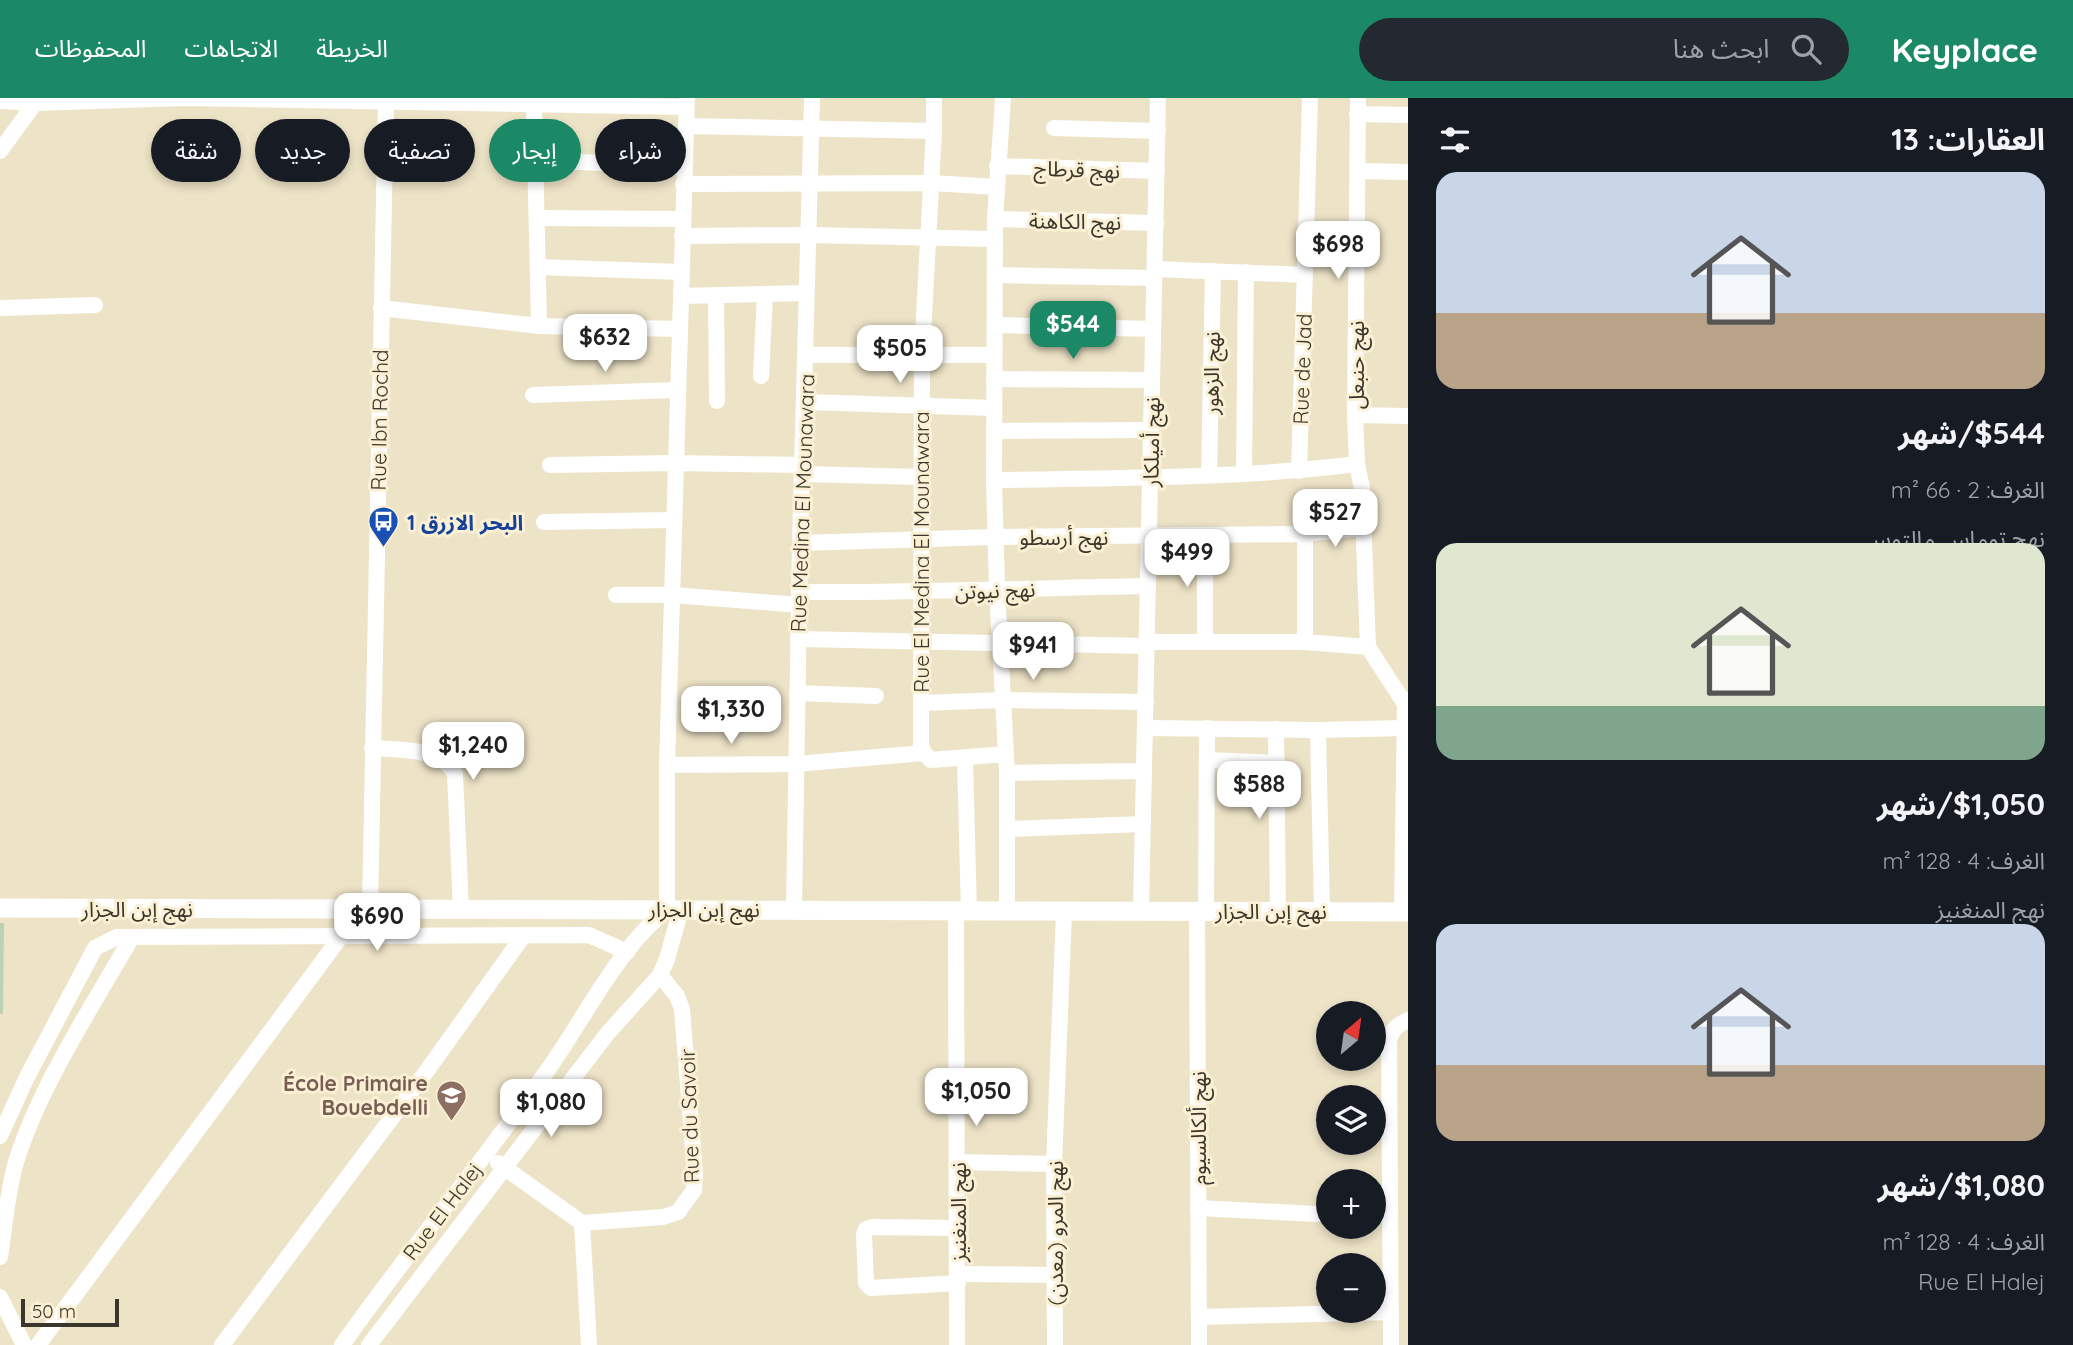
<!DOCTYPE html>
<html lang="ar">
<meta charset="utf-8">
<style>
:root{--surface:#171b24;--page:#242831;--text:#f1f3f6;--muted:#9ea1a6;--accent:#1b8866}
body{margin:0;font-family:Quicksand,"Noto Sans Arabic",sans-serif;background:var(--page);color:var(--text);direction:rtl;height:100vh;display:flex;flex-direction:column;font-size:26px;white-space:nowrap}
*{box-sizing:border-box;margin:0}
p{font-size:23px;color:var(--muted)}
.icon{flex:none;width:38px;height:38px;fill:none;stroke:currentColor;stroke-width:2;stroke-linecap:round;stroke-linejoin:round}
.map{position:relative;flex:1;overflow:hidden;direction:ltr}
.panel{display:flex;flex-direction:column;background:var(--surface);width:665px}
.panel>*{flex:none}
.guide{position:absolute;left:21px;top:21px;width:665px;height:63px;direction:rtl;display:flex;gap:14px}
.needle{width:46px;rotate:29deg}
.fabs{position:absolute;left:1316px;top:903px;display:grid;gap:14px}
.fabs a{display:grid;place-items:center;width:70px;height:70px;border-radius:50%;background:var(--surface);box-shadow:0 4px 10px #0003;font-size:35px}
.scale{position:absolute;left:21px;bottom:18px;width:98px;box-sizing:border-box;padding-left:7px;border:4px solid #3a362b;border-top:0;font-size:19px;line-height:24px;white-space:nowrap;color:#3a362b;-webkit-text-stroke:5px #fbf0d4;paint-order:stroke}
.price{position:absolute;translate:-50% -60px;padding:0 16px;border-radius:14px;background:#fff;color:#222;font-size:23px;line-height:46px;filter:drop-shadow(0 2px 4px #0008)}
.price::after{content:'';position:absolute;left:50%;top:42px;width:21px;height:16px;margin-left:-10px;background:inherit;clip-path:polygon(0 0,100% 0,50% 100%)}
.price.selected{background:var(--accent);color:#fff}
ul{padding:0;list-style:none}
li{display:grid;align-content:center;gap:14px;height:371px;padding:0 28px}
li span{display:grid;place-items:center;height:217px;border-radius:21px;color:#555}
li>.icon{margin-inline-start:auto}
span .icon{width:126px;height:126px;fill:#fffc;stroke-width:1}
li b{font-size:30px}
h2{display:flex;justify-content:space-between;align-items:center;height:84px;padding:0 28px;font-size:30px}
.chip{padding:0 24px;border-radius:32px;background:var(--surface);box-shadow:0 4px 10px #0003;font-size:24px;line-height:63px}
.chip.selected{background:var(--accent);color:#fff}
header{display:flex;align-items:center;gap:42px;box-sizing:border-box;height:98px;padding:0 35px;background:var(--accent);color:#fff}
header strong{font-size:33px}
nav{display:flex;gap:38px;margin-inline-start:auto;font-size:24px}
.search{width:490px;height:63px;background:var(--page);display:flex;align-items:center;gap:18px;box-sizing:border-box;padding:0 24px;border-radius:38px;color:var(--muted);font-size:26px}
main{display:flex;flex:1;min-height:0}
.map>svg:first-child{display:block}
.green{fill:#bed1b5}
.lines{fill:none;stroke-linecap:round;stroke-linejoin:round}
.minor{stroke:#fff;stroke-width:16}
.tertiary{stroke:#fff;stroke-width:19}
.labels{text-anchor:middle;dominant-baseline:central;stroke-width:6;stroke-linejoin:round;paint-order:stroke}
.street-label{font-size:21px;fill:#3a362b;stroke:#fbf0d4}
.transit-label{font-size:21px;font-weight:bold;fill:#164399;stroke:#fbf0d4;text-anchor:start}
.education-label{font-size:21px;font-weight:bold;fill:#785e54;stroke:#fbf0d4;text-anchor:end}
</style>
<header>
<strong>Keyplace</strong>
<div class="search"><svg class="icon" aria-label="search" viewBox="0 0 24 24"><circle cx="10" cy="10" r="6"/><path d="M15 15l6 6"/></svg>ابحث هنا</div>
<nav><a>الخريطة</a><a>الاتجاهات</a><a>المحفوظات</a></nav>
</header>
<main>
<section class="panel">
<h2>العقارات: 13<svg class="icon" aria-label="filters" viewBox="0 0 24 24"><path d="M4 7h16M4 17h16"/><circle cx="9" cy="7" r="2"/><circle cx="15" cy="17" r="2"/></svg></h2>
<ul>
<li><span style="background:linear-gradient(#c9d6e8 65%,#b9a48a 0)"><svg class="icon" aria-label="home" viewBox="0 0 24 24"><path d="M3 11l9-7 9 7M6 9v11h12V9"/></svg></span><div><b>$544/شهر</b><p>الغرف: 2 · 66 m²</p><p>نهج توماس مالتوس</p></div></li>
<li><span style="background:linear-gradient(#dfe7d0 75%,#7fa58c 0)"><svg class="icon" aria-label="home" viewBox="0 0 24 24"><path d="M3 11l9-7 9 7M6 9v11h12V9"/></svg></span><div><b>$1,050/شهر</b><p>الغرف: 4 · 128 m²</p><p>نهج المنغنيز</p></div></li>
<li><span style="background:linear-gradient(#c9d6e8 65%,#b9a48a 0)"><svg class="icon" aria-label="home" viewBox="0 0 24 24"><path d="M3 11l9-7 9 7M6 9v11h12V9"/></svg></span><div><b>$1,080/شهر</b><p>الغرف: 4 · 128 m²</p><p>Rue El Halej</p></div></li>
</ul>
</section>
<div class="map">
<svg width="1408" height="1247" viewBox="0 0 1408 1247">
<rect width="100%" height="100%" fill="#ede3c7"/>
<polygon class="green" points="0,825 4,825 3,916 0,916"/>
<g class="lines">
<g class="minor">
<polyline points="934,0 934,33 922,255 921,647 924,655 931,662 1006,656"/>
<polyline points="1003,0 995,121 994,382 997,491 1007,675 1007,812"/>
<polyline points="1358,0 1355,317 1357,366 1362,390 1368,549 1405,606"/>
<polyline points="0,3 35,5 184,0 686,9"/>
<polyline points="534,6 539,228"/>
<polyline points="1357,16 1408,17"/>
<polyline points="686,28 934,33"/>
<polyline points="1054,30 1158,33"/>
<polyline points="0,53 35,5"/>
<polyline points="536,62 684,69"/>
<polyline points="997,68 1157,73"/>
<polyline points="1358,73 1408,74"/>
<polyline points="683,86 932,85 997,89"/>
<polyline points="537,120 682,121"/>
<polyline points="995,121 1156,125"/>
<polyline points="682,138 808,137 995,141"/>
<polyline points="538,169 681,174"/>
<polyline points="1155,171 1305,177"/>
<polyline points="996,177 1154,180"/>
<polyline points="716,197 717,303"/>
<polyline points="681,198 806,195"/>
<polyline points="0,210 95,207"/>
<polyline points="381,210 539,228 680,231"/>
<polyline points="995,227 1153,231"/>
<polyline points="806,257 994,257"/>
<polyline points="761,278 765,196"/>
<polyline points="994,281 1152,282"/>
<polyline points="533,297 677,292"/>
<polyline points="805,304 994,310"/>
<polyline points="1355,317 1408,318"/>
<polyline points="994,333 1151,332"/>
<polyline points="550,367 674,365 803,367"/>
<polyline points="1299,373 1310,0"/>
<polyline points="802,376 921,379"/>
<polyline points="1244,376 1246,174"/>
<polyline points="1209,377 1213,173"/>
<path d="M994,382C1115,380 1237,381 1357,366"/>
<polyline points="544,424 673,422"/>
<polyline points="1305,436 1362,430"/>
<polyline points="800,445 995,439 1305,436 1305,544"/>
<path d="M799,494C916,495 1032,490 1148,488"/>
<polyline points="616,497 673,497 799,507"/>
<polyline points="798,541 1147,548"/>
<polyline points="1147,544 1305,544 1368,549"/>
<polyline points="1205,544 1205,437"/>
<polyline points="797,595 876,598"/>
<polyline points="921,605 1003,602 1146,604"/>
<polyline points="1145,630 1318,632 1322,813"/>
<polyline points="1276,631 1278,814"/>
<polyline points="1318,632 1405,630"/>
<path d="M372,650C398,652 441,649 455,676L461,811"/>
<polyline points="965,661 969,813"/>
<polyline points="1207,662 1278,665"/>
<polyline points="667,667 796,666 924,655"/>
<polyline points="1007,675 1144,673"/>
<polyline points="1007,731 1143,726"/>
<polyline points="370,811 386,0"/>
<polyline points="794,811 800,445 812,0"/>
<polyline points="956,812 957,1247"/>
<polyline points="1206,812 1207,630"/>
<polyline points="1141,813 1158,0"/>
<polyline points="1197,813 1199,1247"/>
<polyline points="1402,813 1405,606 1408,602"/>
<polyline points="0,1038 27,979 95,850 117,839 589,837 627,854"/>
<polyline points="958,1064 1054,1066"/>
<polyline points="498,1065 582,1125 663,1119 678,1114 694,1092 695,1076 682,911 677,898 660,877"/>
<polyline points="1198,1110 1317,1116"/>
<polyline points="582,1125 589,1247"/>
<path d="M0,1159C5,1127 7,1095 16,1064C39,989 93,907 132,839"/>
<polyline points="958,1176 1055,1177"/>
<polyline points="958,1185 871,1190 866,1185 864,1136 866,1131 872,1129 958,1130"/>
<polyline points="0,1199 24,1247"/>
<polyline points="1199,1219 1391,1214"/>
<polyline points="38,1247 342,837"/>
<polyline points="222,1247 426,974 524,837"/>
<path d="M342,1247C408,1154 481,1066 547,973C583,923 619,848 667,812V667L687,0"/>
<polyline points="369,1247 607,936 660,877 667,861 681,811"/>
<polyline points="1055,1247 1054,1066 1064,814"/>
<path d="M1391,1247L1389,943C1392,931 1397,927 1408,922"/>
</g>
<polyline class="tertiary" points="0,810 1408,814"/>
</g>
<defs>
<symbol id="bus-pin" viewBox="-11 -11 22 30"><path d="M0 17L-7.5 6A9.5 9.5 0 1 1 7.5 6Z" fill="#1a4fb4" stroke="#fbf0d4"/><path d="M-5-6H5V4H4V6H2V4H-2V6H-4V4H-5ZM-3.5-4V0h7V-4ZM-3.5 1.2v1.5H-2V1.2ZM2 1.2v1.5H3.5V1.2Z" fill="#fff"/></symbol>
<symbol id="school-pin" viewBox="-11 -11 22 30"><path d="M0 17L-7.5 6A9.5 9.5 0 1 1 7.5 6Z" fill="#8d6e63" stroke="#fbf0d4"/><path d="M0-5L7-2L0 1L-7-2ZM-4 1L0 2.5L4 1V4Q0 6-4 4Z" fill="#fff"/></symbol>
</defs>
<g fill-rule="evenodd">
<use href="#bus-pin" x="366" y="406" width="35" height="47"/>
<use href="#school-pin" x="434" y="980" width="35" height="47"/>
</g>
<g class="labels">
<g class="street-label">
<text transform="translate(1077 71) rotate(2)">نهج قرطاج</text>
<text transform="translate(1075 123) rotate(1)">نهج الكاهنة</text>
<text transform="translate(1356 267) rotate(-90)">نهج حنبعل</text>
<text transform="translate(1302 271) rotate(-88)">Rue de Jad</text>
<text transform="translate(1211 275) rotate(-89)">نهج الزهور</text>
<text transform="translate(379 322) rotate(-89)">Rue Ibn Rochd</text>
<text transform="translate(1151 344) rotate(-89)">نهج أميلكار</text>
<text transform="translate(802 405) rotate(-88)">Rue Medina El Mounawara</text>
<text x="1064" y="439">نهج أرسطو</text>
<text transform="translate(921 454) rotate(-90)">Rue El Medina El Mounawara</text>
<text transform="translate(995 492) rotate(-2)">نهج نيوتن</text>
<text x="137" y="811">نهج إبن الجزار</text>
<text x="704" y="811">نهج إبن الجزار</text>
<text x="1271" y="813">نهج إبن الجزار</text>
<text transform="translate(689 1018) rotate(-92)">Rue du Savoir</text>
<text transform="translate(1198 1030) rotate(-90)">نهج ألكالسيوم</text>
<text transform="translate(442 1113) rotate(-53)">Rue El Halej</text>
<text transform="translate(958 1114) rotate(-90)">نهج المنغنيز</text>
<text transform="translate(1055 1135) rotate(-90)">نهج المرو (معدن)</text>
</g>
<g class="transit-label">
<text x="407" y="424">1 البحر الازرق</text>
</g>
<g class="education-label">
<text x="428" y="985">École Primaire<tspan x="428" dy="24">Bouebdelli</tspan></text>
</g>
</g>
</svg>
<div class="fabs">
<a><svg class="needle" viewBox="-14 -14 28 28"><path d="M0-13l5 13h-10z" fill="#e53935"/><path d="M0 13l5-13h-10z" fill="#9ea1a6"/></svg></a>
<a><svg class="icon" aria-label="layers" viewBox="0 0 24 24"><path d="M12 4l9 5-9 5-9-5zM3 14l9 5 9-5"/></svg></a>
<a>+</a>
<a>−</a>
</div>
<div class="scale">50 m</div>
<b class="price" style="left:1338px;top:183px">$698</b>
<b class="price selected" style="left:1073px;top:263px">$544</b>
<b class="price" style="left:605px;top:276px">$632</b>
<b class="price" style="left:900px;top:287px">$505</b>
<b class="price" style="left:1335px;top:451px">$527</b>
<b class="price" style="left:1187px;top:491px">$499</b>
<b class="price" style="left:1033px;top:584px">$941</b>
<b class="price" style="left:731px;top:648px">$1,330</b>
<b class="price" style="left:473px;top:684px">$1,240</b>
<b class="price" style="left:1259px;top:723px">$588</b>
<b class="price" style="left:377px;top:855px">$690</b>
<b class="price" style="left:976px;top:1030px">$1,050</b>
<b class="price" style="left:551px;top:1041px">$1,080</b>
<div class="guide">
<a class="chip">شراء</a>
<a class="chip selected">إيجار</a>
<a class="chip">تصفية</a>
<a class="chip">جديد</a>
<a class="chip">شقة</a>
</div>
</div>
</main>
